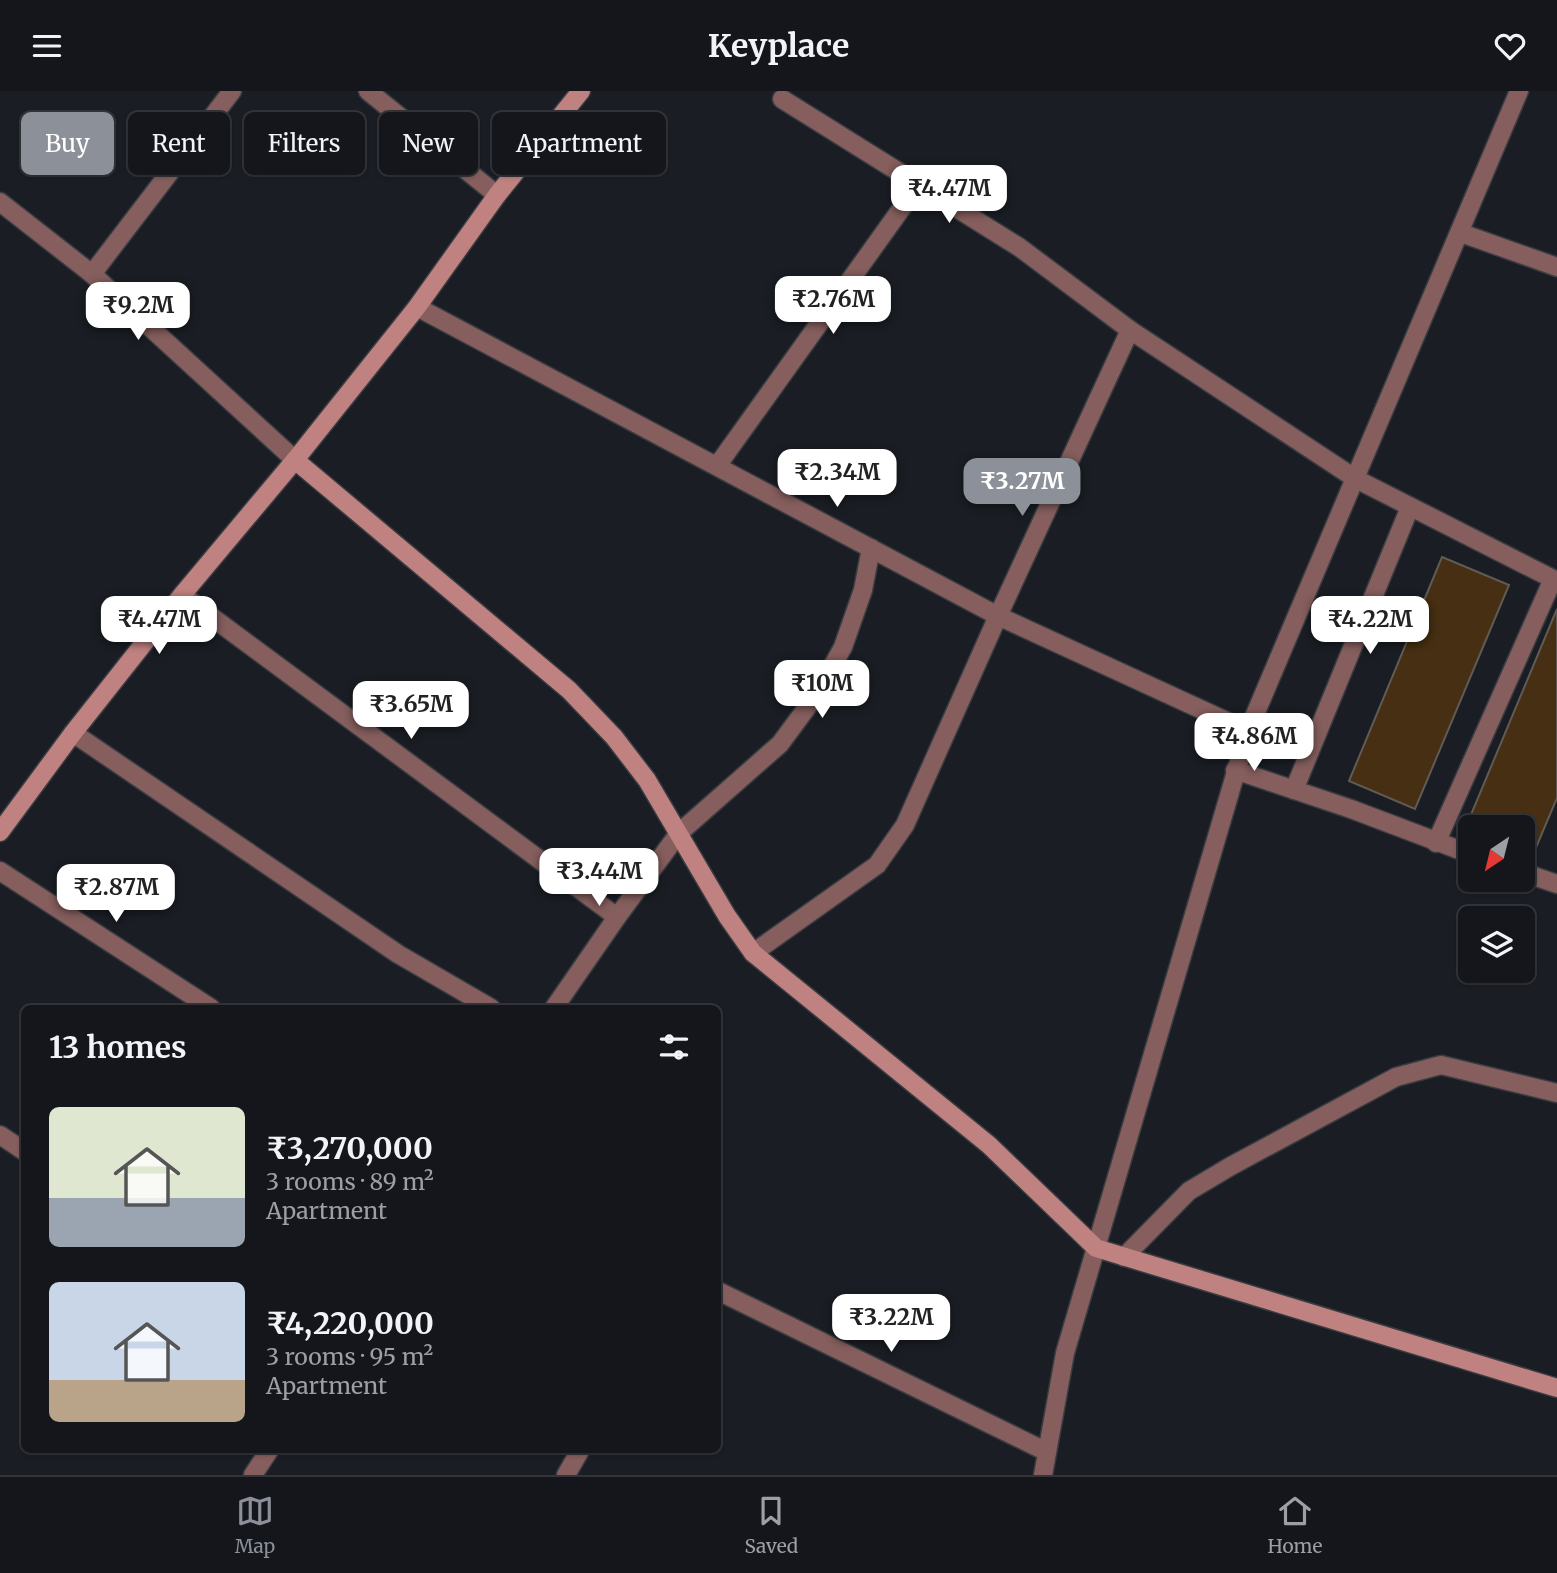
<!DOCTYPE html>
<meta charset="utf-8">
<style>
:root{--surface:#14161b;--page:#212328;--text:#f1f3f6;--muted:#9d9fa3;--line:#33353a;--accent:#8c9099}
body{margin:0;font-family:Merriweather,serif;background:var(--page);color:var(--text);height:100vh;display:flex;flex-direction:column;font-size:26px;white-space:nowrap}
*{box-sizing:border-box;margin:0}
p{font-size:23px;color:var(--muted)}
.icon{flex:none;width:38px;height:38px;fill:none;stroke:currentColor;stroke-width:2;stroke-linecap:round;stroke-linejoin:round}
.map{position:relative;flex:1;overflow:hidden}
.details{position:absolute;left:21px;top:914px;width:700px;height:448px;display:flex;flex-direction:column;background:var(--surface);border-radius:10px;box-shadow:0 2px 5px #0004,0 0 0 2px var(--line)}
.details>*{flex:none}
.guide{position:absolute;left:21px;top:21px;width:700px;height:63px;display:flex;gap:14px}
.needle{width:46px;rotate:215deg}
.fabs{position:absolute;left:1458px;top:724px;display:grid;gap:14px}
.fabs a{display:grid;place-items:center;width:77px;height:77px;border-radius:10px;background:var(--surface);box-shadow:0 2px 5px #0004,0 0 0 2px var(--line);font-size:35px}
.price{position:absolute;translate:-50% -60px;padding:0 16px;border-radius:14px;background:#fff;color:#222;font-size:23px;line-height:46px;filter:drop-shadow(0 2px 4px #0008)}
.price::after{content:'';position:absolute;left:50%;top:42px;width:21px;height:16px;margin-left:-10px;background:inherit;clip-path:polygon(0 0,100% 0,50% 100%)}
.price.on{background:var(--accent);color:#fff}
ul{padding:0;list-style:none}
li{display:flex;align-items:center;gap:21px;height:175px;padding:0 28px}
li span{display:grid;place-items:center;flex:none;width:196px;height:140px;border-radius:10px;color:#555}
li>.icon{margin-inline-start:auto}
span .icon{width:84px;height:84px;fill:#fffc;stroke-width:1}
li b{font-size:30px}
h2{display:flex;justify-content:space-between;align-items:center;height:84px;padding:0 28px;font-size:30px}
.pill{padding:0 24px;border-radius:10px;background:var(--surface);box-shadow:0 2px 5px #0004,0 0 0 2px var(--line);font-size:24px;line-height:63px}
.pill.on{background:var(--accent);color:#fff}
header{display:flex;justify-content:space-between;align-items:center;height:91px;padding:0 28px;background:var(--surface);font-size:32px;font-weight:700}
.menu{display:flex;justify-content:space-around;align-items:center;height:98px;border-top:2px solid var(--line);background:var(--surface);font-size:19px;color:var(--muted)}
.menu a{display:grid;justify-items:center;gap:4px}
.menu .on{color:var(--accent)}
.map>svg:first-child{display:block}
.building{fill:#462f12;stroke:#605b54;stroke-width:2}
.lines{fill:none;stroke-linecap:round;stroke-linejoin:round}
.minor-casing{stroke:#383c41;stroke-width:21}
.tertiary-casing{stroke:#383c41;stroke-width:21}
.secondary-casing{stroke:#383c41;stroke-width:21}
.minor{stroke:#855e5d;stroke-width:18}
.tertiary{stroke:#855e5d;stroke-width:18}
.secondary{stroke:#c08281;stroke-width:18}
</style>
<header><svg class="icon" aria-label="menu" viewBox="0 0 24 24"><path d="M4 6h16M4 12h16M4 18h16"/></svg>Keyplace<svg class="icon" aria-label="heart" viewBox="0 0 24 24"><path d="M12 20l-8-8c-3-5 5-10 8-4 3-6 11-1 8 4z"/></svg></header>
<div class="map">
<svg width="1557" height="1384" viewBox="0 0 1557 1384">
<rect width="100%" height="100%" fill="#1a1e24"/>
<g class="building">
<polygon points="1442,466 1509,494 1415,718 1349,690"/>
<polygon points="1557,518 1557,707 1532,766 1522,762 1522,737 1470,737 1470,741 1465,738"/>
</g>
<g class="lines">
<defs>
<g id="minor">
<polyline points="368,0 497,104"/>
<polyline points="782,8 1019,156 1130,239"/>
<polyline points="0,111 92,183 295,369"/>
<polyline points="1461,142 1557,176"/>
<polyline points="92,183 232,0"/>
<polyline points="417,216 998,525 1248,640"/>
<polyline points="717,375 919,93"/>
<polyline points="182,504 617,826"/>
<polyline points="73,642 398,863 491,917"/>
<polyline points="1235,679 1351,718 1470,763"/>
<polyline points="1294,699 1410,416"/>
<polyline points="0,780 211,917"/>
<polyline points="1522,781 1557,793"/>
<polyline points="753,862 877,774 905,734 998,525 1130,239 1356,388 1553,488 1436,752"/>
<polyline points="554,917 617,826 679,742 780,653 817,603 843,556 863,499 871,457"/>
<polyline points="0,1044 24,1060"/>
<polyline points="1124,1166 1189,1100 1231,1075 1396,986 1441,974 1557,1002"/>
<polyline points="718,1200 1047,1361"/>
<polyline points="253,1384 270,1358"/>
<polyline points="566,1384 581,1358"/>
</g>
<polyline id="tertiary" points="1043,1384 1065,1262 1248,640 1519,0"/>
<g id="secondary">
<polyline points="581,0 497,104 417,216 295,369 569,599 614,646 647,689 727,825 753,862 989,1054 1096,1157 1557,1297"/>
<polyline points="0,741 73,642 182,504 295,369"/>
</g>
</defs>
<use href="#minor" class="minor-casing"/>
<use href="#tertiary" class="tertiary-casing"/>
<use href="#secondary" class="secondary-casing"/>
<use href="#minor" class="minor"/>
<use href="#tertiary" class="tertiary"/>
<use href="#secondary" class="secondary"/>
</g>
</svg>
<div class="fabs">
<a><svg class="needle" viewBox="-14 -14 28 28"><path d="M0-13l5 13h-10z" fill="#e53935"/><path d="M0 13l5-13h-10z" fill="#9d9fa3"/></svg></a>
<a><svg class="icon" aria-label="layers" viewBox="0 0 24 24"><path d="M12 4l9 5-9 5-9-5zM3 14l9 5 9-5"/></svg></a>
</div>
<b class="price" style="left:949px;top:134px">₹4.47M</b>
<b class="price" style="left:833px;top:245px">₹2.76M</b>
<b class="price" style="left:138px;top:251px">₹9.2M</b>
<b class="price" style="left:837px;top:418px">₹2.34M</b>
<b class="price on" style="left:1022px;top:427px">₹3.27M</b>
<b class="price" style="left:159px;top:565px">₹4.47M</b>
<b class="price" style="left:1370px;top:565px">₹4.22M</b>
<b class="price" style="left:822px;top:629px">₹10M</b>
<b class="price" style="left:411px;top:650px">₹3.65M</b>
<b class="price" style="left:1254px;top:682px">₹4.86M</b>
<b class="price" style="left:599px;top:817px">₹3.44M</b>
<b class="price" style="left:116px;top:833px">₹2.87M</b>
<b class="price" style="left:891px;top:1263px">₹3.22M</b>
<div class="guide">
<a class="pill on">Buy</a>
<a class="pill">Rent</a>
<a class="pill">Filters</a>
<a class="pill">New</a>
<a class="pill">Apartment</a>
</div>
<section class="details">
<h2>13 homes<svg class="icon" aria-label="filters" viewBox="0 0 24 24"><path d="M4 7h16M4 17h16"/><circle cx="9" cy="7" r="2"/><circle cx="15" cy="17" r="2"/></svg></h2>
<ul>
<li><span style="background:linear-gradient(#dfe7d0 65%,#9aa5b1 0)"><svg class="icon" aria-label="home" viewBox="0 0 24 24"><path d="M3 11l9-7 9 7M6 9v11h12V9"/></svg></span><div><b>₹3,270,000</b><p>3 rooms · 89 m²</p><p>Apartment</p></div></li>
<li><span style="background:linear-gradient(#c9d6e8 70%,#b9a48a 0)"><svg class="icon" aria-label="home" viewBox="0 0 24 24"><path d="M3 11l9-7 9 7M6 9v11h12V9"/></svg></span><div><b>₹4,220,000</b><p>3 rooms · 95 m²</p><p>Apartment</p></div></li>
</ul>
</section>
</div>
<nav class="menu">
<a class="on"><svg class="icon" aria-label="map" viewBox="0 0 24 24"><path d="M3 6l6-2 6 2 6-2v14l-6 2-6-2-6 2zM9 4v14M15 6v14"/></svg>Map</a>
<a><svg class="icon" aria-label="saved" viewBox="0 0 24 24"><path d="M7 4h10v16l-5-4-5 4z"/></svg>Saved</a>
<a><svg class="icon" aria-label="home" viewBox="0 0 24 24"><path d="M3 11l9-7 9 7M6 9v11h12V9"/></svg>Home</a>
</nav>
